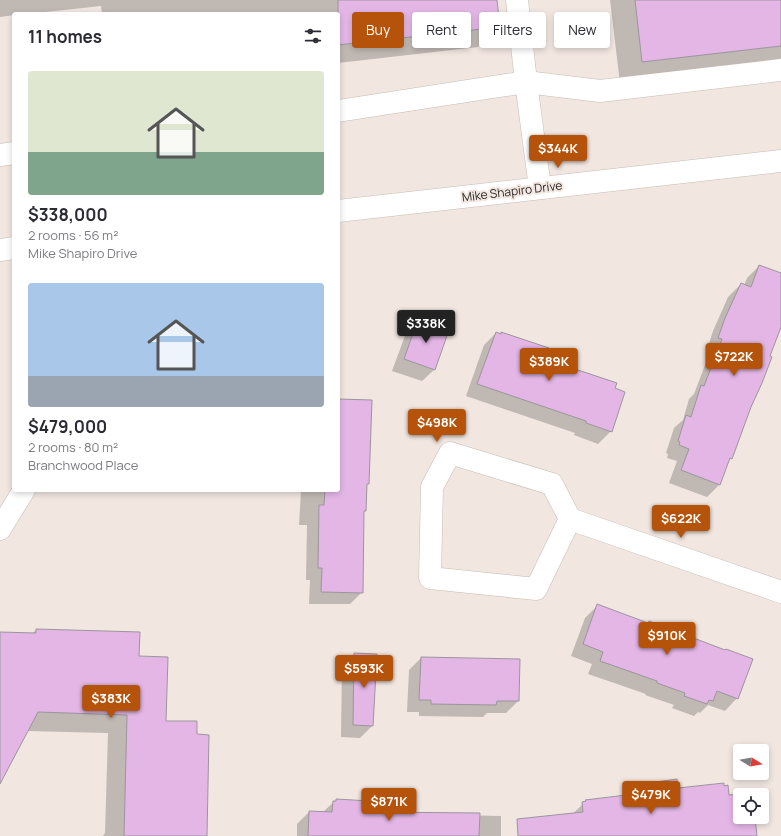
<!DOCTYPE html>
<meta charset="utf-8">
<style>
:root{--surface:#fff;--page:#f2f2f3;--text:#2b2b33;--muted:#7c7c81;--accent:#b45309}
body{margin:0;font-family:Manrope,sans-serif;background:var(--page);color:var(--text);height:100vh;display:flex;flex-direction:column;font-size:15px;white-space:nowrap}
*{box-sizing:border-box;margin:0}
p{font-size:13px;color:var(--muted)}
.icon{flex:none;width:22px;height:22px;fill:none;stroke:currentColor;stroke-width:2;stroke-linecap:round;stroke-linejoin:round}
.map{position:relative;flex:1;overflow:hidden}
.drawer{position:absolute;left:12px;top:12px;width:328px;height:480px;display:flex;flex-direction:column;background:var(--surface);border-radius:4px;box-shadow:0 2px 6px #0003}
.drawer>*{flex:none}
.top-card{position:absolute;left:352px;top:12px;width:369px;height:36px;display:flex;gap:8px}
.needle{width:26px;rotate:101deg}
.fabs{position:absolute;left:733px;top:744px;display:grid;gap:8px}
.fabs a{display:grid;place-items:center;width:36px;height:36px;border-radius:4px;background:var(--surface);box-shadow:0 2px 6px #0003;font-size:20px}
.price{position:absolute;translate:-50% -34px;padding:0 9px;border-radius:4px;background:var(--accent);color:#fff;font-size:13px;line-height:26px;filter:drop-shadow(0 1px 2px #0008)}
.price::after{content:'';position:absolute;left:50%;top:24px;width:12px;height:9px;margin-left:-6px;background:inherit;clip-path:polygon(0 0,100% 0,50% 100%)}
.price.on{background:#222;color:#fff}
ul{padding:0;list-style:none}
li{display:grid;align-content:center;gap:8px;height:212px;padding:0 16px}
li span{display:grid;place-items:center;height:124px;border-radius:4px;color:#555}
li>.icon{margin-inline-start:auto}
span .icon{width:72px;height:72px;fill:#fffc;stroke-width:1}
li b{font-size:17px}
h2{display:flex;justify-content:space-between;align-items:center;height:48px;padding:0 16px;font-size:17px}
.tag{padding:0 14px;border-radius:4px;background:var(--surface);box-shadow:0 2px 6px #0003;font-size:14px;line-height:36px}
.tag.on{background:var(--accent);color:#fff}
.map>svg:first-child{display:block}
.shadow{fill:#0003}
.building{fill:#e3b6e6;stroke:#9c959d}
.lines{fill:none;stroke-linecap:round;stroke-linejoin:round}
.minor-casing{stroke:#c6bbb5;stroke-width:23}
.minor{stroke:#fff;stroke-width:22}
.labels{text-anchor:middle;dominant-baseline:central;stroke-width:4;stroke-linejoin:round;paint-order:stroke}
.street-label{font-size:12px;fill:#2e2a28;stroke:#f1e6e0}
</style>
<div class="map">
<svg width="781" height="836" viewBox="0 0 781 836">
<rect width="100%" height="100%" fill="#f1e6e0"/>
<g class="shadow">
<polygon points="0,0 496,0 499,27 478,47 338,63 338,14 102,14 101,6 27,14 14,14 14,15 0,17"/>
<polygon points="610,0 781,0 781,65 620,83"/>
<polygon points="759,266 781,274 781,325 731,458 727,463 719,485 707,497 669,483 677,461 667,458 668,454 666,453 674,428 683,420 689,399 694,394 710,352 707,350 713,331 728,297 741,284 744,286 747,278"/>
<polygon points="418,320 435,369 422,381 392,371 406,333"/>
<polygon points="496,333 500,334 501,333 553,363 614,389 611,431 598,444 574,435 575,433 466,396 484,345"/>
<polygon points="338,400 368,483 366,486 365,510 363,512 362,592 350,604 309,604 310,580 306,580 307,525 299,525 301,491 338,490"/>
<polygon points="597,606 737,698 725,711 708,705 700,713 698,712 694,716 672,708 674,705 645,695 646,694 588,674 592,664 571,656 585,618"/>
<polygon points="36,630 138,657 165,722 196,735 206,836 103,836 105,833 108,733 27,731 0,782 0,633 32,634"/>
<polygon points="354,654 372,726 360,738 341,737 342,666"/>
<polygon points="421,658 519,660 518,701 506,713 487,713 483,717 419,716 419,712 407,712 409,670"/>
<polygon points="642,784 728,796 751,794 751,795 740,795 740,817 754,817 756,836 550,836 586,801 632,795"/>
<polygon points="336,800 368,813 501,816 501,836 297,836 297,824 309,812 323,812"/>
</g>
<g class="building">
<polygon points="338,0 497,0 500,27 338,45"/>
<polygon points="635,0 781,0 781,46 642,62"/>
<polygon points="759,265 781,273 781,327 770,356 772,357 762,383 751,407 732,459 730,458 720,485 681,470 689,449 679,445 680,442 678,441 686,415 691,417 701,385 704,386 722,339 718,338 725,318 741,283 751,287"/>
<polygon points="418,319 449,330 435,370 404,359"/>
<polygon points="496,332 501,334 501,332 549,348 549,350 557,352 554,362 617,383 615,388 625,392 612,432 586,423 586,421 477,384"/>
<polygon points="338,399 372,400 369,484 367,484 366,511 364,511 363,593 321,592 322,568 318,568 319,505 324,505 325,490 338,490"/>
<polygon points="597,604 648,623 649,621 725,650 726,649 753,659 738,699 717,691 713,701 709,700 707,704 684,696 685,693 657,683 657,681 600,661 603,652 583,644"/>
<polygon points="36,629 140,632 139,656 168,657 166,721 197,721 197,734 209,735 207,836 124,836 127,715 38,712 0,784 0,632 36,633"/>
<polygon points="354,653 377,654 373,726 353,725"/>
<polygon points="421,657 520,659 519,701 497,701 496,705 431,704 431,700 419,700"/>
<polygon points="677,779 678,788 724,783 724,786 728,785 729,795 752,793 752,795 740,795 740,817 755,817 757,836 518,836 517,819 583,812 582,802 586,801 585,800 643,793 642,784"/>
<polygon points="336,799 370,801 369,812 480,813 479,836 308,836 309,811 332,812 333,801 336,801"/>
</g>
<g class="lines">
<defs>
<g id="minor">
<polyline points="517,0 526,82 540,188"/>
<polyline points="338,111 526,82 600,91 781,70"/>
<polyline points="0,155 14,153"/>
<polyline points="338,211 781,161"/>
<polyline points="0,250 14,248"/>
<polygon points="450,453 552,484 570,519 536,589 430,578 432,487"/>
<polyline points="570,519 781,592"/>
<polyline points="0,529 24,490"/>
</g>
</defs>
<use href="#minor" class="minor-casing"/>
<use href="#minor" class="minor"/>
</g>
<g class="labels">
<g class="street-label">
<text transform="translate(512 191) rotate(-7)">Mike Shapiro Drive</text>
</g>
</g>
</svg>
<div class="fabs">
<a><svg class="needle" viewBox="-14 -14 28 28"><path d="M0-13l5 13h-10z" fill="#e53935"/><path d="M0 13l5-13h-10z" fill="#7c7c81"/></svg></a>
<a><svg class="icon" aria-label="locate" viewBox="0 0 24 24"><circle cx="12" cy="12" r="6"/><path d="M12 2v4M12 18v4M2 12h4M18 12h4"/></svg></a>
</div>
<b class="price" style="left:558px;top:169px">$344K</b>
<b class="price on" style="left:426px;top:344px">$338K</b>
<b class="price" style="left:734px;top:377px">$722K</b>
<b class="price" style="left:549px;top:382px">$389K</b>
<b class="price" style="left:437px;top:443px">$498K</b>
<b class="price" style="left:681px;top:539px">$622K</b>
<b class="price" style="left:667px;top:656px">$910K</b>
<b class="price" style="left:364px;top:689px">$593K</b>
<b class="price" style="left:111px;top:719px">$383K</b>
<b class="price" style="left:651px;top:815px">$479K</b>
<b class="price" style="left:389px;top:822px">$871K</b>
<div class="top-card">
<a class="tag on">Buy</a>
<a class="tag">Rent</a>
<a class="tag">Filters</a>
<a class="tag">New</a>
</div>
<section class="drawer">
<h2>11 homes<svg class="icon" aria-label="filters" viewBox="0 0 24 24"><path d="M4 7h16M4 17h16"/><circle cx="9" cy="7" r="2"/><circle cx="15" cy="17" r="2"/></svg></h2>
<ul>
<li><span style="background:linear-gradient(#dfe7d0 65%,#7fa58c 0)"><svg class="icon" aria-label="home" viewBox="0 0 24 24"><path d="M3 11l9-7 9 7M6 9v11h12V9"/></svg></span><div><b>$338,000</b><p>2 rooms · 56 m²</p><p>Mike Shapiro Drive</p></div></li>
<li><span style="background:linear-gradient(#a9c7e8 75%,#9aa5b1 0)"><svg class="icon" aria-label="home" viewBox="0 0 24 24"><path d="M3 11l9-7 9 7M6 9v11h12V9"/></svg></span><div><b>$479,000</b><p>2 rooms · 80 m²</p><p>Branchwood Place</p></div></li>
</ul>
</section>
</div>
